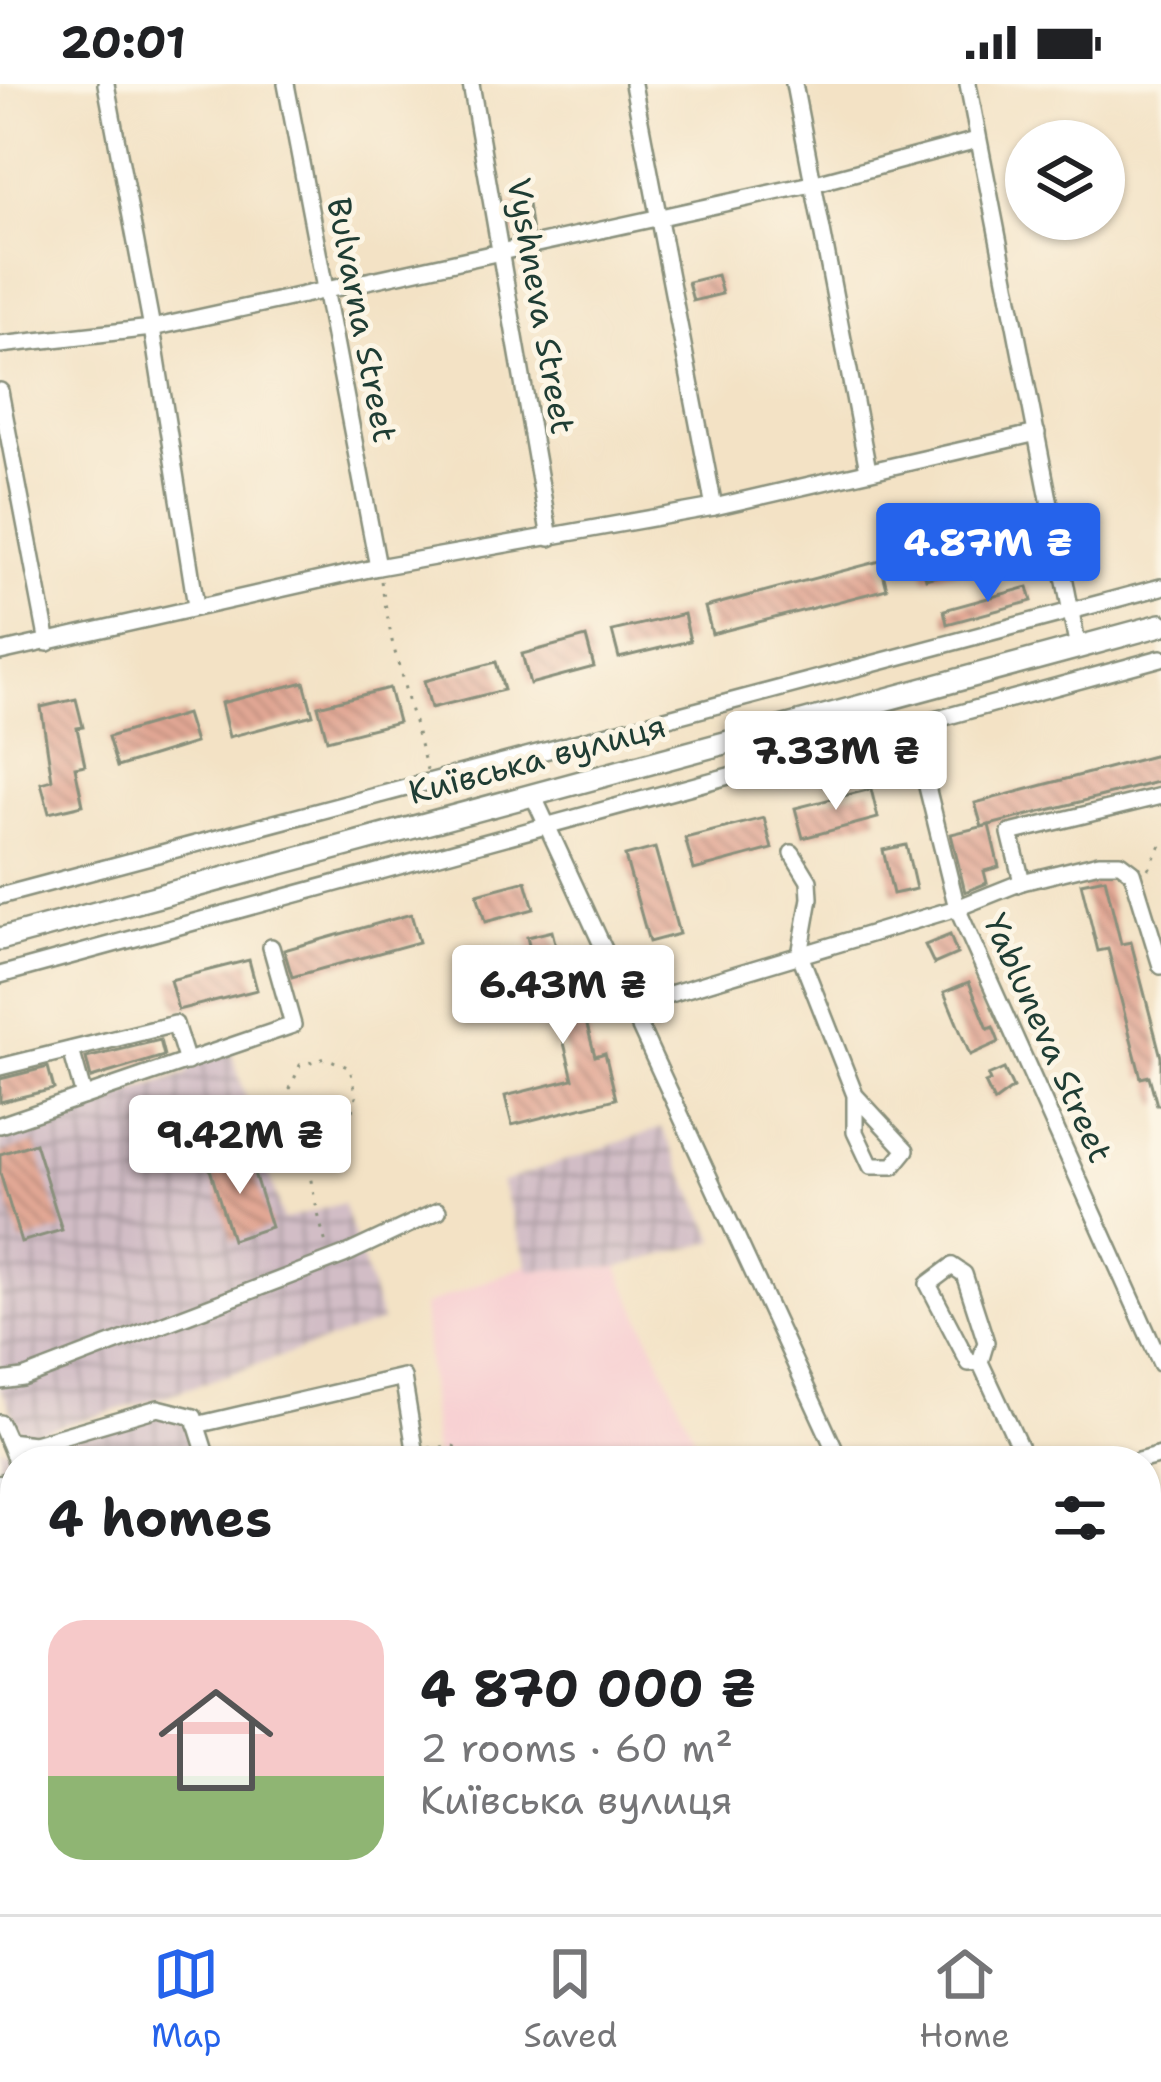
<!DOCTYPE html>
<meta charset="utf-8">
<style>
:root{--surface:#fff;--page:#f2f2f2;--text:#202124;--muted:#757577;--line:#e0e0e0;--accent:#2563eb}
body{margin:0;font-family:"Shantell Sans",sans-serif;background:var(--page);color:var(--text);height:100vh;display:flex;flex-direction:column;font-size:45px;white-space:nowrap}
*{box-sizing:border-box;margin:0}
p{font-size:39px;color:var(--muted)}
.icon{flex:none;width:66px;height:66px;fill:none;stroke:currentColor;stroke-width:2;stroke-linecap:round;stroke-linejoin:round}
.map{position:relative;flex:1;overflow:hidden}
.sheet{position:absolute;left:0px;top:1362px;width:1161px;height:468px;display:flex;flex-direction:column;background:var(--surface);border-radius:48px 48px 0 0;box-shadow:0 3px 9px #0004}
.sheet>*{flex:none}
.buttons{position:absolute;left:1005px;top:36px;display:grid;gap:24px}
.buttons a{display:grid;place-items:center;width:120px;height:120px;border-radius:50%;background:var(--surface);box-shadow:0 3px 9px #0004;font-size:60px}
.price{position:absolute;translate:-50% -102px;padding:0 27px;border-radius:12px;background:#fff;color:#222;font-size:39px;line-height:78px;filter:drop-shadow(0 3px 6px #0008)}
.price::after{content:'';position:absolute;left:50%;top:72px;width:36px;height:27px;margin-left:-18px;background:inherit;clip-path:polygon(0 0,100% 0,50% 100%)}
.price.active{background:var(--accent);color:#fff}
ul{padding:0;list-style:none}
li{display:flex;align-items:center;gap:36px;height:300px;padding:0 48px}
li+li{border-top:3px solid var(--line)}
li span{display:grid;place-items:center;flex:none;width:336px;height:240px;border-radius:36px;color:#555}
li>.icon{margin-inline-start:auto}
span .icon{width:144px;height:144px;fill:#fffc;stroke-width:1}
li b{font-size:51px}
h2{display:flex;justify-content:space-between;align-items:center;height:144px;padding:0 48px;font-size:51px}
.status{display:flex;justify-content:space-between;align-items:center;height:84px;padding:0 60px;background:var(--surface);direction:ltr}
.status svg{height:33px;fill:currentColor}
.tab-bar{display:flex;justify-content:space-around;align-items:center;height:168px;border-top:3px solid var(--line);background:var(--surface);font-size:33px;color:var(--muted)}
.tab-bar a{display:grid;justify-items:center;gap:6px}
.tab-bar .active{color:var(--accent)}
.map>svg:first-child{display:block}
.built{fill:#f7cfd2}
.industrial{fill:url(#industrial-grid)}
.building{fill:url(#building-back-hatch)}
.lines{fill:none;stroke-linecap:round;stroke-linejoin:round}
.minor-casing{stroke:#89907c;stroke-width:20}
.major-casing{stroke:#89907c;stroke-width:26}
.path{stroke:#89907c;stroke-width:3;stroke-dasharray:3 9;stroke-linecap:butt}
.minor{stroke:#fff;stroke-width:15}
.major{stroke:#fff;stroke-width:21}
.labels{text-anchor:middle;dominant-baseline:central;stroke-width:10;stroke-linejoin:round;paint-order:stroke}
.street-label{font-size:33px;fill:#1f3d34;stroke:#fcf5e5}
</style>
<div class="status"><b>20:01</b><svg viewBox="0 0 49 12"><path d="M0 12V9h3v3zM5 12V6h3v6zM10 12V3h3v9zM15 12V0h3v12zM26 1h20v11H26zM47 4h2v5h-2z"/></svg></div>
<div class="map">
<svg width="1161" height="1830" viewBox="0 0 1161 1830">
<defs>
<pattern id="industrial-grid" width="8" height="8" patternUnits="userSpaceOnUse" patternTransform="scale(3)"><rect width="8" height="8" fill="#d2bdc6"/><path d="M0 4h8M4 0v8" fill="none" stroke="#aa9ba2"/></pattern>
<pattern id="building-back-hatch" width="6" height="6" patternUnits="userSpaceOnUse" patternTransform="scale(3)"><rect width="6" height="6" fill="#e2a794"/><path d="M-1 5l2 2M0 0l6 6M5-1l2 2" fill="none" stroke="#b7897a"/></pattern>
</defs>
<rect width="100%" height="100%" fill="#fcf5e5"/>
<filter id="ink" filterUnits="userSpaceOnUse"><feTurbulence type="fractalNoise" baseFrequency=".00833" numOctaves="2"/><feDisplacementMap in="SourceGraphic" scale="24" xChannelSelector="R" yChannelSelector="G"/><feConvolveMatrix kernelMatrix="1 2 1 2 8 2 1 2 1" color-interpolation-filters="sRGB"/></filter>
<filter id="wash" filterUnits="userSpaceOnUse"><feTurbulence type="fractalNoise" baseFrequency=".004" numOctaves="4" result="noise"/><feDisplacementMap in="SourceGraphic" scale="48" xChannelSelector="R" yChannelSelector="G"/><feGaussianBlur stdDeviation="2.7" result="paint"/><feColorMatrix in="noise" values="0 0 0 0 0 0 0 0 0 0 0 0 0 0 0 0 0 1.4 0 .05"/><feComposite in="paint" operator="in"/></filter>
<g filter="url(#wash)">
<rect width="100%" height="100%" fill="#f3e2c5"/>
<polygon class="built" points="527,1181 530,1186 618,1183 705,1377 435,1377 423,1222"/>
<g class="industrial">
<polygon points="231,966 283,1136 343,1119 382,1238 157,1315 23,1352 0,1303 0,1050 187,990 191,975"/>
<polygon points="662,1044 716,1157 618,1183 529,1186 501,1098"/>
<polygon points="146,1328 187,1338 197,1350 205,1377 15,1377 15,1815 48,1815 45,1830 0,1830 0,1363 27,1367"/>
<polygon points="1161,1728 1161,1830 885,1830 907,1815 1146,1815 1146,1751 1158,1745"/>
<polygon points="63,1815 537,1815 540,1830 60,1830"/>
</g>
<g id="blocks">
<g class="building">
<polygon points="528,120 532,149 513,152 508,123"/>
<polygon points="717,191 722,210 693,217 688,198"/>
<polygon points="989,448 996,475 926,495 918,468"/>
<polygon points="880,477 887,505 712,550 705,523"/>
<polygon points="1028,503 1032,517 947,540 944,526"/>
<polygon points="684,530 690,557 619,574 612,547"/>
<polygon points="586,553 594,583 530,600 522,570"/>
<polygon points="496,578 504,606 431,624 424,597"/>
<polygon points="304,598 313,631 229,653 221,619"/>
<polygon points="389,604 398,638 327,656 318,622"/>
<polygon points="76,615 83,643 77,644 85,681 75,683 83,721 49,729 41,699 52,696 41,623"/>
<polygon points="186,630 195,659 117,683 108,653"/>
<polygon points="1161,670 1161,697 982,743 975,719"/>
<polygon points="871,705 878,734 803,754 795,724"/>
<polygon points="764,734 772,765 694,786 685,754"/>
<polygon points="989,741 999,783 984,787 987,799 965,808 951,750"/>
<polygon points="906,761 916,805 893,810 883,766"/>
<polygon points="655,764 679,850 649,858 625,772"/>
<polygon points="1105,794 1121,860 1131,858 1161,973 1161,1021 1157,1021 1149,992 1141,994 1108,865 1098,867 1081,799"/>
<polygon points="526,797 534,825 485,838 477,810"/>
<polygon points="411,830 419,858 292,893 284,866"/>
<polygon points="552,847 568,910 578,907 595,972 605,969 616,1015 512,1041 505,1012 573,995 554,919 544,922 527,853"/>
<polygon points="950,851 957,870 934,880 925,861"/>
<polygon points="249,876 257,906 178,926 170,896"/>
<polygon points="969,898 988,945 993,943 999,958 970,971 944,908"/>
<polygon points="160,956 164,972 91,994 86,974"/>
<polygon points="48,983 54,1005 0,1018 0,995"/>
<polygon points="1004,985 1013,1004 994,1018 985,999 990,997 988,992"/>
<polygon points="35,1059 62,1146 21,1158 0,1089 0,1070"/>
<polygon points="248,1070 271,1143 232,1156 209,1082"/>
</g>
</g>
</g>
<g filter="url(#ink)">
<use href="#blocks" fill-opacity="0" stroke="#89907c" stroke-width="3"/>
<g class="lines">
<defs>
<g id="minor">
<polyline points="106,0 152,244 196,522"/>
<polyline points="286,0 378,483"/>
<polyline points="471,0 550,454"/>
<polyline points="633,0 714,423"/>
<polyline points="794,0 868,386"/>
<polyline points="968,0 1078,564"/>
<polyline points="0,261 152,244 812,100 977,56"/>
<polyline points="0,307 48,559"/>
<polyline points="0,568 378,483 714,423 1037,349"/>
<polyline points="912,642 957,824 1161,1280"/>
<polyline points="532,709 840,1377"/>
<polyline points="792,769 809,797 810,814 800,871 855,1011 906,1066 893,1082 871,1082 855,1048 855,1011"/>
<polyline points="1022,798 1010,749 1161,712"/>
<polyline points="0,812 1161,503"/>
<polyline points="0,891 1161,574"/>
<polyline points="630,922 957,824 1022,798 1099,779 1120,779 1132,788 1161,882"/>
<polyline points="71,966 84,1012"/>
<polyline points="0,983 175,940 187,978"/>
<polyline points="0,1041 293,941 271,863"/>
<polyline points="980,1278 969,1279 928,1200 952,1182 964,1190 986,1258 980,1278 1026,1377"/>
<polyline points="0,1297 23,1294 344,1171 438,1127"/>
<polyline points="0,1339 8,1357 34,1360 158,1324 194,1333 208,1377"/>
<polyline points="196,1341 403,1293 417,1377"/>
<polyline points="8,1357 16,1377"/>
<polyline points="1138,1377 1161,1371"/>
<polyline points="0,1399 15,1394"/>
<polyline points="0,1582 15,1576"/>
<polyline points="1146,1617 1161,1607"/>
<polyline points="853,1830 873,1815"/>
</g>
<polyline id="major" points="0,855 1161,541"/>
</defs>
<use href="#minor" class="minor-casing"/>
<use href="#major" class="major-casing"/>
<g class="path">
<polyline points="381,497 392,557 427,686"/>
<polyline points="1148,785 1161,761"/>
<path d="M307,1064L350,1034L356,1013L350,984L326,974L300,981L290,1005C306,1057 311,1111 327,1163"/>
<polyline points="429,1364 453,1362 484,1377"/>
</g>
<use href="#minor" class="minor"/>
<use href="#major" class="major"/>
</g>
</g>
<g class="labels">
<g class="street-label">
<text transform="translate(541 222) rotate(80)">Vyshneva Street</text>
<text transform="translate(362 236) rotate(79)">Bulvarna Street</text>
<text transform="translate(537 675) rotate(-15)">Київська вулиця</text>
<text transform="translate(1048 954) rotate(66)">Yabluneva Street</text>
</g>
</g>
</svg>
<div class="buttons">
<a><svg class="icon" aria-label="layers" viewBox="0 0 24 24"><path d="M12 4l9 5-9 5-9-5zM3 14l9 5 9-5"/></svg></a>
</div>
<b class="price active" style="left:988px;top:521px">4.87M ₴</b>
<b class="price" style="left:836px;top:729px">7.33M ₴</b>
<b class="price" style="left:563px;top:963px">6.43M ₴</b>
<b class="price" style="left:240px;top:1113px">9.42M ₴</b>
<section class="sheet">
<h2>4 homes<svg class="icon" aria-label="filters" viewBox="0 0 24 24"><path d="M4 7h16M4 17h16"/><circle cx="9" cy="7" r="2"/><circle cx="15" cy="17" r="2"/></svg></h2>
<ul>
<li><span style="background:linear-gradient(#f6c9c9 65%,#8fb573 0)"><svg class="icon" aria-label="home" viewBox="0 0 24 24"><path d="M3 11l9-7 9 7M6 9v11h12V9"/></svg></span><div><b>4 870 000 ₴</b><p>2 rooms · 60 m²</p><p>Київська вулиця</p></div></li>
</ul>
</section>
</div>
<nav class="tab-bar">
<a class="active"><svg class="icon" aria-label="map" viewBox="0 0 24 24"><path d="M3 6l6-2 6 2 6-2v14l-6 2-6-2-6 2zM9 4v14M15 6v14"/></svg>Map</a>
<a><svg class="icon" aria-label="saved" viewBox="0 0 24 24"><path d="M7 4h10v16l-5-4-5 4z"/></svg>Saved</a>
<a><svg class="icon" aria-label="home" viewBox="0 0 24 24"><path d="M3 11l9-7 9 7M6 9v11h12V9"/></svg>Home</a>
</nav>
